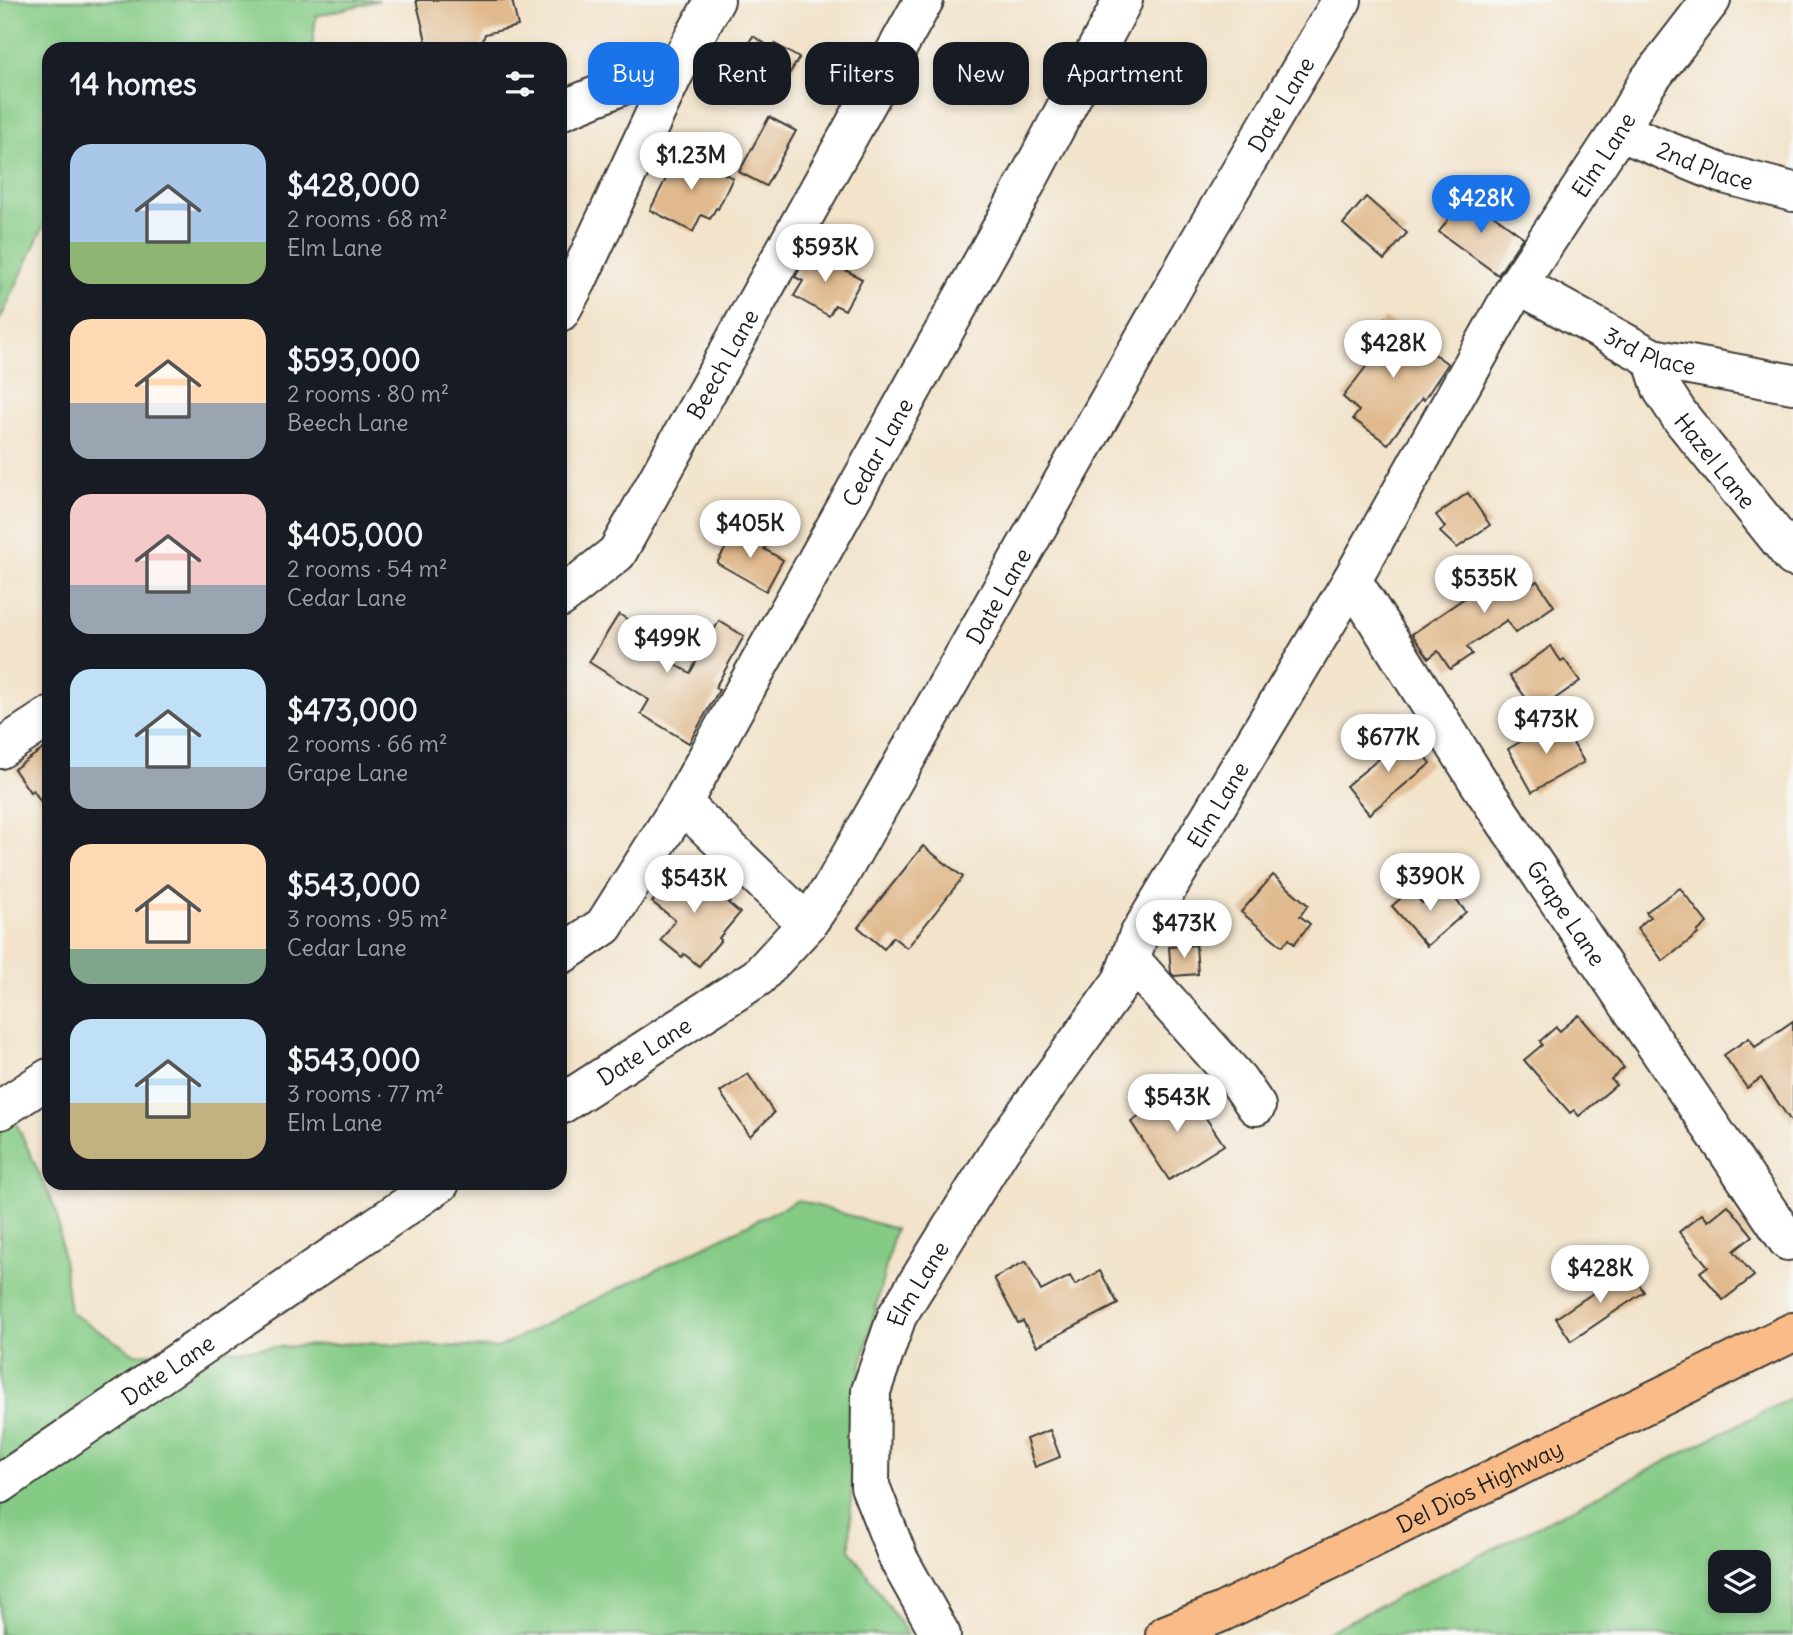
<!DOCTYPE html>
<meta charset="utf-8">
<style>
:root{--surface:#171b24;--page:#242831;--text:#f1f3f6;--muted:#9ea1a6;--accent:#1a73e8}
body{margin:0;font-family:Delius,sans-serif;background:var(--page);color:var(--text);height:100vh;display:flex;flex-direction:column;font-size:26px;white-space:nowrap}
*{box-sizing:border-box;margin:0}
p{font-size:23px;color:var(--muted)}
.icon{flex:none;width:38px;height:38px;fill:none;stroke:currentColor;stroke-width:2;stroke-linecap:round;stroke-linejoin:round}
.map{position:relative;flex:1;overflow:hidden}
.details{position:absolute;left:42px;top:42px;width:525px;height:1148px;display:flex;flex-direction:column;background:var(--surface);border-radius:21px;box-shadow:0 4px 10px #0003}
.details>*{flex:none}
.guide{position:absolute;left:588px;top:42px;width:665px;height:63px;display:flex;gap:14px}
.tools{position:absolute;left:1708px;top:1550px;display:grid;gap:14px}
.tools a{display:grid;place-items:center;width:63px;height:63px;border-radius:14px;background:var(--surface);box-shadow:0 4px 10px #0003;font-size:35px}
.price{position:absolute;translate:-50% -60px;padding:0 16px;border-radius:24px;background:#fff;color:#222;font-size:23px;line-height:46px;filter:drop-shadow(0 2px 4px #0008)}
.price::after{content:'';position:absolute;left:50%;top:42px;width:21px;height:16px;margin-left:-10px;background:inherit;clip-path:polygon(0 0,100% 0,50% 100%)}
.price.current{background:var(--accent);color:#fff}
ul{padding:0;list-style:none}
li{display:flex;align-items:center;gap:21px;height:175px;padding:0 28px}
li span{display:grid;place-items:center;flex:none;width:196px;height:140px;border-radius:21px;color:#555}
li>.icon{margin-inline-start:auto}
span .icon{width:84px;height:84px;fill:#fffc;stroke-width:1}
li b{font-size:30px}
h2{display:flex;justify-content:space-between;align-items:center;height:84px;padding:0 28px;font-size:30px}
.tag{padding:0 24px;border-radius:21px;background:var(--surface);box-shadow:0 4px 10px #0003;font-size:24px;line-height:63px}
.tag.current{background:var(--accent);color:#fff}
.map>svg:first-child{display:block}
.green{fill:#84cb85;stroke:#507450;stroke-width:2;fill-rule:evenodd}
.building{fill:#e0b98d}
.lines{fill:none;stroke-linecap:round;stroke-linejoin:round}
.minor-casing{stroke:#3c3a36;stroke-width:42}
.major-casing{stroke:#3c3a36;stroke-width:42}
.minor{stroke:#fff;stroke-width:38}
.major{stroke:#f9bc89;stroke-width:38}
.labels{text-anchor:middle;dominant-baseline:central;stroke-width:7;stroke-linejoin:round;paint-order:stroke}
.street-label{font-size:23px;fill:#1c1c1c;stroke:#f6f6f2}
</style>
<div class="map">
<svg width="1793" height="1635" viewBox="0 0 1793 1635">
<rect width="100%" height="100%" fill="#f6f6f2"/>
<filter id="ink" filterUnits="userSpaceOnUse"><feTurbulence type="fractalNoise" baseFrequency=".0143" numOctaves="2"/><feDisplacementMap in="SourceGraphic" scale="14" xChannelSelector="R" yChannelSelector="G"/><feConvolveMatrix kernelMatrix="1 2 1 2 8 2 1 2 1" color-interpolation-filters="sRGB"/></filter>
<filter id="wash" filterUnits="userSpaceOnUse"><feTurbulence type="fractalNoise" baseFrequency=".00686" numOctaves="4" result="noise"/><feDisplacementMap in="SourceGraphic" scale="28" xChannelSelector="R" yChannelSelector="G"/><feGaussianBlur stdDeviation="1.57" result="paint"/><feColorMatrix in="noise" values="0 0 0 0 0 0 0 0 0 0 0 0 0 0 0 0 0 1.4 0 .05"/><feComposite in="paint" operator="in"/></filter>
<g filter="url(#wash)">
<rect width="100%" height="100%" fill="#f2e3ca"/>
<g class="green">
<polygon points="0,0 380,0 316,16 312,49 49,49 49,214 0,320"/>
<polygon points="0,1087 57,1213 70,1312 135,1354 359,1343 497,1348 798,1200 895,1229 853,1401 850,1549 908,1635 0,1635"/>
<path d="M1793,1397V1635H1322ZM1720,1563H1759V1601H1720Z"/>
</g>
<g id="blocks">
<g class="building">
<polygon points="416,0 512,0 518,26 485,34 480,49 428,49"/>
<polygon points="753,36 772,48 775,44 799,58 775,97 732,70"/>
<polygon points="769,117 796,131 766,186 739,172"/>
<polygon points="680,151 733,178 718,209 716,208 710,219 701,215 693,232 650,210"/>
<polygon points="1466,195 1523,237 1498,275 1439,232"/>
<polygon points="1366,197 1407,233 1384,260 1343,224"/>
<polygon points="810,251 862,279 845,310 835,305 829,316 794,296 803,281 795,277"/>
<polygon points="1385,318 1448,364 1424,400 1422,398 1388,444 1353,419 1359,411 1343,397 1371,360 1360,352"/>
<polygon points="1468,493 1490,525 1457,548 1440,532 1445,527 1436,515"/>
<polygon points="737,528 767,545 764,549 783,560 766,591 717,563"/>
<polygon points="1516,563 1531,585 1537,581 1554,606 1515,633 1507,620 1467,647 1472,654 1450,669 1438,651 1429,658 1412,634"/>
<polygon points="619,614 644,630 636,642 690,673 719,621 744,636 715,688 719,690 689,743 641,714 649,700 589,662"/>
<polygon points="1551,646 1561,661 1564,659 1580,681 1536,712 1510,676"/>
<polygon points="1559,719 1584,762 1532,792 1508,749"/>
<polygon points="1408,735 1431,763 1369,814 1346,786"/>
<polygon points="49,745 49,814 33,790 30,792 14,769"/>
<polygon points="923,846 963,877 907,948 893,937 884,949 858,927"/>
<polygon points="684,863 730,901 728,903 740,913 719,938 721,940 699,966 684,954 682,957 661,940 675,920 652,902"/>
<polygon points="1273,875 1308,905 1300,916 1310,924 1294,944 1289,939 1282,946 1241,912"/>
<polygon points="1443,884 1466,912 1427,946 1392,906 1410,890 1422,903"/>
<polygon points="1680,888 1707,923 1697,932 1698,934 1663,961 1637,928 1650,917 1646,912"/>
<polygon points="1196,945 1198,974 1174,976 1171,973 1169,947"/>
<polygon points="1579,1015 1624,1068 1611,1079 1616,1085 1579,1116 1574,1110 1570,1113 1524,1060 1542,1045 1540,1041 1556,1027 1560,1031"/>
<polygon points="1793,1021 1793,1124 1761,1078 1747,1088 1724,1055 1749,1038 1755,1047"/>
<polygon points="748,1074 774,1113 750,1136 720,1092"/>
<polygon points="1185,1087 1224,1145 1169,1180 1131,1122"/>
<polygon points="1728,1205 1753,1236 1734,1251 1754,1276 1723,1300 1700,1272 1708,1266 1679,1232 1702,1214 1708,1221"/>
<polygon points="1026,1261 1041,1291 1070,1276 1075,1285 1100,1271 1118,1304 1037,1346 1023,1321 1018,1323 994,1278"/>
<polygon points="1629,1269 1644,1292 1571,1341 1556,1318"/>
<polygon points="1050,1430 1060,1457 1035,1467 1026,1439"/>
</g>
</g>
</g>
<g filter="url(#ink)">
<use href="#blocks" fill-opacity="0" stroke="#3c3a36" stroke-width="2"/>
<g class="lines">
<defs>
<g id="minor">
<polyline points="560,111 628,83 674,73"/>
<path id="s1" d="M1619,131L1720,173L1793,192"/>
<path id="s2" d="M1518,284L1652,358L1793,384"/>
<polyline points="560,312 577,281 674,73 715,0"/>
<path id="s3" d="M1652,358L1662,389L1679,415L1793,557"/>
<path id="s4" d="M1352,580L1480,784L1788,1241"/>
<path id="s5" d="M560,598L617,553L924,0"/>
<polyline points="0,749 49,717"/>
<polyline points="682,803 807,924"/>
<path id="s6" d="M560,953L562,954L604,926L682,803L1016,202L1123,0"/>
<polyline points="1130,959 1238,1080 1256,1106"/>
<path id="s7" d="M560,1105L758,977L807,924L834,885L1199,242L1342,0"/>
<polyline points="0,1110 49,1078"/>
<path id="s8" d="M0,1484L440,1183"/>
<path id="s9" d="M941,1635L899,1560L870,1486L871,1391L897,1316L1001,1148L1122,981L1138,937L1352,580L1518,284L1619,131L1647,83L1711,0"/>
</g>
<g id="major">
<path id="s10" d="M1165,1635L1222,1612L1793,1332"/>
</g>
</defs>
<use href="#minor" class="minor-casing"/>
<use href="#major" class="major-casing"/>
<use href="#minor" class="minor"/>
<use href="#major" class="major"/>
</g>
</g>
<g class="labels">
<g class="street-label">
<text stroke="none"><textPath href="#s7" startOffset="1255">Date Lane</textPath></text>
<text stroke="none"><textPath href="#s9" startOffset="1701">Elm Lane</textPath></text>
<text stroke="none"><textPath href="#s1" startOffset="93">2nd Place</textPath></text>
<text stroke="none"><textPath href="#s2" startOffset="149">3rd Place</textPath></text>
<text stroke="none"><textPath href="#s5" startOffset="289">Beech Lane</textPath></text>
<text stroke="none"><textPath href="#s6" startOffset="600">Cedar Lane</textPath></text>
<text stroke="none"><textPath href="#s3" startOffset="122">Hazel Lane</textPath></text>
<text stroke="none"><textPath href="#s7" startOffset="688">Date Lane</textPath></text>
<text stroke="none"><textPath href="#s9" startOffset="945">Elm Lane</textPath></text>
<text stroke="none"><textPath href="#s4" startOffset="396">Grape Lane</textPath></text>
<text stroke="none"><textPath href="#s7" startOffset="100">Date Lane</textPath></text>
<text stroke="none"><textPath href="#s9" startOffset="378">Elm Lane</textPath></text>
<text stroke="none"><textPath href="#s8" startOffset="203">Date Lane</textPath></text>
<text stroke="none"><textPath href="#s10" startOffset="348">Del Dios Highway</textPath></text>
</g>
</g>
</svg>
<div class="tools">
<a><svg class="icon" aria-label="layers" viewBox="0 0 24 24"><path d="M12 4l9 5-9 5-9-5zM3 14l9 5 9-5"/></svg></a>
</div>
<b class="price" style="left:691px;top:192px">$1.23M</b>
<b class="price current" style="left:1481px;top:235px">$428K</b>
<b class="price" style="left:825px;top:284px">$593K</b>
<b class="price" style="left:1393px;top:380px">$428K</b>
<b class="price" style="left:750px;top:560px">$405K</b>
<b class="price" style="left:1484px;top:615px">$535K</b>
<b class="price" style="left:667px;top:675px">$499K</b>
<b class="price" style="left:1546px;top:756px">$473K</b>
<b class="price" style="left:1388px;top:774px">$677K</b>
<b class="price" style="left:1430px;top:913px">$390K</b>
<b class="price" style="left:694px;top:915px">$543K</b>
<b class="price" style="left:1184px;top:960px">$473K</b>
<b class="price" style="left:1177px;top:1134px">$543K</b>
<b class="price" style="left:1600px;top:1305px">$428K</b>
<div class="guide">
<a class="tag current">Buy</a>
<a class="tag">Rent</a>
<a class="tag">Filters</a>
<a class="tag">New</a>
<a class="tag">Apartment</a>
</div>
<section class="details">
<h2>14 homes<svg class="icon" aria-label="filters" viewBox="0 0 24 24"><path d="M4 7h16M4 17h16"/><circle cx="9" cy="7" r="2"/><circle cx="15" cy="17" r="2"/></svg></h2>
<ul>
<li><span style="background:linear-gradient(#a9c7e8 70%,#8fb573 0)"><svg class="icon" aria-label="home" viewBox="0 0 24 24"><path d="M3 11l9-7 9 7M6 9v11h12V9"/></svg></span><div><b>$428,000</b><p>2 rooms · 68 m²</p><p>Elm Lane</p></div></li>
<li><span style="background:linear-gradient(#ffd9b3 60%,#9aa5b1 0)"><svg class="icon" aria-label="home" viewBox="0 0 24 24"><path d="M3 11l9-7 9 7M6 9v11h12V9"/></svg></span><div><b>$593,000</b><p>2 rooms · 80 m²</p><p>Beech Lane</p></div></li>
<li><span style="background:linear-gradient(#f6c9c9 65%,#9aa5b1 0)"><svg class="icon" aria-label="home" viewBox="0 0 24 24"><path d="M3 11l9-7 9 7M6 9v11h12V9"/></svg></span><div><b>$405,000</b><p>2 rooms · 54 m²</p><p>Cedar Lane</p></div></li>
<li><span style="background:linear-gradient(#bfe0f5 70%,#9aa5b1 0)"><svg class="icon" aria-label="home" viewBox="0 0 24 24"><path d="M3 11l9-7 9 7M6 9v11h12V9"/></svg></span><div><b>$473,000</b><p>2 rooms · 66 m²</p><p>Grape Lane</p></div></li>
<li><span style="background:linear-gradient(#ffd9b3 75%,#7fa58c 0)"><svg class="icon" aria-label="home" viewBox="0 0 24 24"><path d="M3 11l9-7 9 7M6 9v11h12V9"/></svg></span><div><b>$543,000</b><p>3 rooms · 95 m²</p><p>Cedar Lane</p></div></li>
<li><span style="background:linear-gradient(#bfe0f5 60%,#c2b280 0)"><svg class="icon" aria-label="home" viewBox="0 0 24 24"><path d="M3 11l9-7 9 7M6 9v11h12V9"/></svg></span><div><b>$543,000</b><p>3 rooms · 77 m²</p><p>Elm Lane</p></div></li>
</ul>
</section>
</div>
